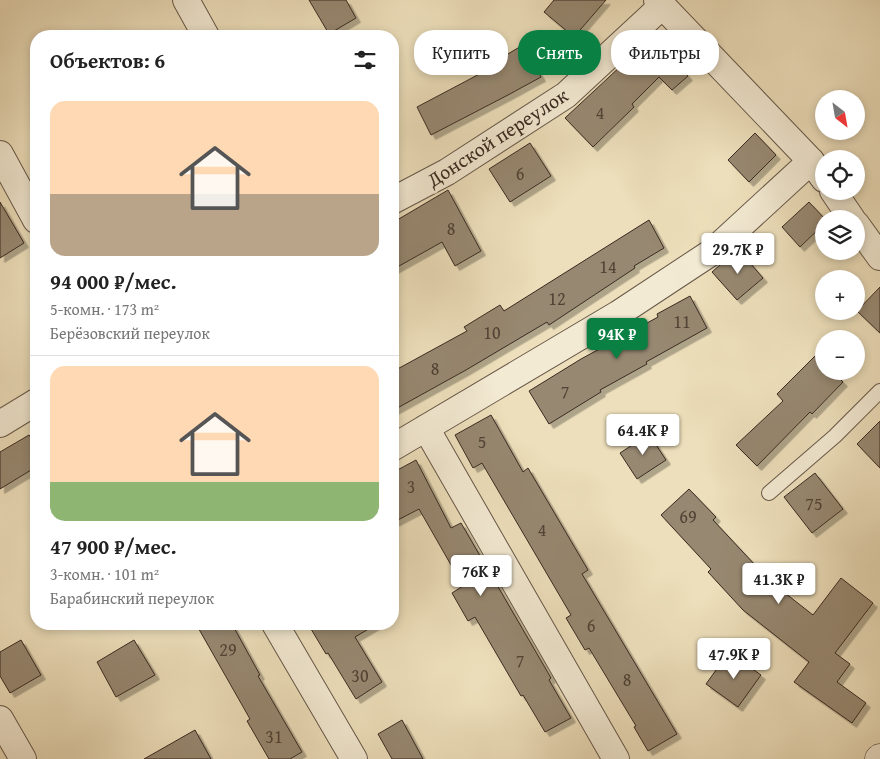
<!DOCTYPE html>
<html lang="ru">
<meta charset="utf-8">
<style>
:root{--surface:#fff;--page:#f6f6f6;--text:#222;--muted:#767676;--line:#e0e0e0;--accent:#0b8043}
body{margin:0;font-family:"Gentium Book Plus",serif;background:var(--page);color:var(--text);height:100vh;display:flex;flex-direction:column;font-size:19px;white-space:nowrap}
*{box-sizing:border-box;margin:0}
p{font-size:16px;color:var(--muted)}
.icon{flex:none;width:28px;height:28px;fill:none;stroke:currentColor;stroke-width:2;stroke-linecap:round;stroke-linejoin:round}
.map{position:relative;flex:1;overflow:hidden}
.side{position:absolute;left:30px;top:30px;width:369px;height:600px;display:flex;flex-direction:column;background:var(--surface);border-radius:20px;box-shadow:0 2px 8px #0003}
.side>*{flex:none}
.guide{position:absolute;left:414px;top:30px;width:391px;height:45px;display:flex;gap:10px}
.needle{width:32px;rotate:149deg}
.fabs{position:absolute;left:815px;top:90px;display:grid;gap:10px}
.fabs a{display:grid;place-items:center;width:50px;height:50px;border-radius:50%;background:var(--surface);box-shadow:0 2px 8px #0003;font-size:25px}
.price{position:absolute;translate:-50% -42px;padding:0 11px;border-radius:5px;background:#fff;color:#222;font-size:16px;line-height:32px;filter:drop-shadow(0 1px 2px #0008)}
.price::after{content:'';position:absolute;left:50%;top:30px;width:15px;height:11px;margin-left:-8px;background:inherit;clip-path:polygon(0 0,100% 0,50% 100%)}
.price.selected{background:var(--accent);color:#fff}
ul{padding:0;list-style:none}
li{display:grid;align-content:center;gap:10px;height:265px;padding:0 20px}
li+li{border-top:1px solid var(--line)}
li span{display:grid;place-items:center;height:155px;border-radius:15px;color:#555}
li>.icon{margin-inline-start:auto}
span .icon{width:90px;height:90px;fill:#fffc;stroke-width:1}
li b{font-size:21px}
h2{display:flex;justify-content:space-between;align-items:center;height:60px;padding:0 20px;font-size:21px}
.tag{padding:0 18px;border-radius:20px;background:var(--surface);box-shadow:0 2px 8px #0003;font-size:18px;line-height:45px}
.tag.selected{background:var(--accent);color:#fff}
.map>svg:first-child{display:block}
.building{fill:#978871;stroke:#392a21;filter:url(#shadow)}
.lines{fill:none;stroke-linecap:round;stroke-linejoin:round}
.lane-casing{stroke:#665748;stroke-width:16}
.street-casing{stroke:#665748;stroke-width:28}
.secondary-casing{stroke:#392a21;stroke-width:29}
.lane{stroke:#f3ead3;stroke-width:14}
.street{stroke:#f3ead3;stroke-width:26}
.secondary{stroke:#f3ead3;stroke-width:28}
.labels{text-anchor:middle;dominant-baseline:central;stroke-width:5;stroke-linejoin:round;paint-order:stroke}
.number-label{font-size:18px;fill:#504235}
.street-label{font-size:20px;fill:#392a21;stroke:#f3ead3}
</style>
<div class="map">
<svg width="880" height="759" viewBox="0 0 880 759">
<defs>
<filter id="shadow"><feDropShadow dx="4.5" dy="4.5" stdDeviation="0" flood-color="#0004"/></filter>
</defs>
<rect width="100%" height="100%" fill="#eddfbb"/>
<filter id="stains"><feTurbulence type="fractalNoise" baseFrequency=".004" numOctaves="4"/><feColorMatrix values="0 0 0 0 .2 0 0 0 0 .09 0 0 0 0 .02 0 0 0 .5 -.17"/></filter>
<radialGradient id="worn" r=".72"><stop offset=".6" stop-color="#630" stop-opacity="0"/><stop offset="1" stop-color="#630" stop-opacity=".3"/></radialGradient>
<g class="building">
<polygon points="309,0 346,0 356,18 329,34"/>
<polygon points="554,0 606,0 574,37 544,12"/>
<polygon points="652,37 688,76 672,90 659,77 632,104 634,107 593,147 565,118"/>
<polygon points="523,45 541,77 508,95 431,135 417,107 487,70 486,67"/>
<polygon points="755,133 776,155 749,182 728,160"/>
<polygon points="530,143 551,176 510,202 489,169"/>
<polygon points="448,190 481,251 455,266 442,242 392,270 392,223"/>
<polygon points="0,202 24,243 0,258"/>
<polygon points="809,202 825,219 824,224 800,247 782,227"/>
<polygon points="649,220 664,248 634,266 635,268 549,325 547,322 466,370 392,411 392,372 467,331 464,327 500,305 504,311"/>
<polygon points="738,249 763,278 737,300 712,272"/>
<polygon points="880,287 880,333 857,311"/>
<polygon points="690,296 707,328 646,362 647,364 600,390 601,392 549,424 529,391 581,359 658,317 657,314"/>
<polygon points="816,355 824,363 824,371 832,371 843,382 812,414 810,412 757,466 736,445 783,401 777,394"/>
<polygon points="491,415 523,472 528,468 588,570 582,574 677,734 648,751 634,727 636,726 589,648 585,650 566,618 571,615 482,463 473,468 455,435"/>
<polygon points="880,421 880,468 857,444"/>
<polygon points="649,434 666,460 637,479 620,453"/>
<polygon points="29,435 36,446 36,467 0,489 0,452"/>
<polygon points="416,460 451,528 461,523 551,678 549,680 571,718 545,732 523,695 521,696 475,617 468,621 452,593 463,586 419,509 392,523 392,473"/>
<polygon points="815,473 843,509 812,533 784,497"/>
<polygon points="689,489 716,517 713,520 771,582 813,615 841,578 873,603 835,653 850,664 837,682 866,703 852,723 794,682 809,662 743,610 708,572 711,569 661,515"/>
<polygon points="196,624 232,624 260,675 258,676 302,752 290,759 269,759 247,721 250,719"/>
<polygon points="308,624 377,624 355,637 382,682 356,699 328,653 326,654"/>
<polygon points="21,640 41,675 10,693 0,676 0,652"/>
<polygon points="134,640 155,675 116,697 97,662"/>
<polygon points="729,652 761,675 738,707 706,684"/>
<polygon points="402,720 423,759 392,759 378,734"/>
<polygon points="195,730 211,759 144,759"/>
</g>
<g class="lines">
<defs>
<polyline id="lane" points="769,493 835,436 880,391"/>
<g id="street">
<polyline points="186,0 206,36"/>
<polyline points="657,0 811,161 824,179"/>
<polyline points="0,154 36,220"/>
<polyline points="833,191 852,219"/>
<polyline points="392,201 447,172 566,95 662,6"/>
<polyline points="856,224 880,257"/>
<polyline points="0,424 36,402"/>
<polyline points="426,428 616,759"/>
<polyline points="392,448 618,314 712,252 811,161"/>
<polyline points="275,624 354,759"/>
<polyline points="0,719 23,759"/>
</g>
<polyline id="secondary" points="879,759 880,758"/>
</defs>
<use href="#lane" class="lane-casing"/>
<use href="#street" class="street-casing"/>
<use href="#secondary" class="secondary-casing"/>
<use href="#lane" class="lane"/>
<use href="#street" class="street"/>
<use href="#secondary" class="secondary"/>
</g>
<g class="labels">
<g class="number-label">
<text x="600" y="112">4</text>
<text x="520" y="173">6</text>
<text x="451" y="228">8</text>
<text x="608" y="266">14</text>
<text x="557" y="298">12</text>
<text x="682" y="321">11</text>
<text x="492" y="332">10</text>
<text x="435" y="368">8</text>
<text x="565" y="391">7</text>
<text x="482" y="441">5</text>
<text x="411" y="486">3</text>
<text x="814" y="503">75</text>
<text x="688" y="516">69</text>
<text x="542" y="529">4</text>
<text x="591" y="625">6</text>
<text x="228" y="649">29</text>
<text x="520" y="660">7</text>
<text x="360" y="675">30</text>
<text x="627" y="679">8</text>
<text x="274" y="736">31</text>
</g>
<g class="street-label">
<text transform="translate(497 137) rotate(-33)">Донской переулок</text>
</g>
</g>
<rect width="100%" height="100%" filter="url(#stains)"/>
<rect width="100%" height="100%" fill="url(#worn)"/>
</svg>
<div class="fabs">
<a><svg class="needle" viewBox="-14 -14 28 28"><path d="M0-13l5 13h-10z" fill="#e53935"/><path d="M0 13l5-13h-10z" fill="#767676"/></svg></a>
<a><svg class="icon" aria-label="locate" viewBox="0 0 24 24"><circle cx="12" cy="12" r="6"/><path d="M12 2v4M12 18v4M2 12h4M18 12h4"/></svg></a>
<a><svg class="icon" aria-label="layers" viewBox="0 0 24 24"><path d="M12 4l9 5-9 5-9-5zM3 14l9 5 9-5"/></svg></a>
<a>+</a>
<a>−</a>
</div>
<b class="price" style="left:738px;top:275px">29.7K ₽</b>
<b class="price selected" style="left:617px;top:360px">94K ₽</b>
<b class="price" style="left:643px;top:456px">64.4K ₽</b>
<b class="price" style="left:481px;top:597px">76K ₽</b>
<b class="price" style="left:779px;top:605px">41.3K ₽</b>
<b class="price" style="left:734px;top:680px">47.9K ₽</b>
<div class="guide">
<a class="tag">Купить</a>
<a class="tag selected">Снять</a>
<a class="tag">Фильтры</a>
</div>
<section class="side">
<h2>Объектов: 6<svg class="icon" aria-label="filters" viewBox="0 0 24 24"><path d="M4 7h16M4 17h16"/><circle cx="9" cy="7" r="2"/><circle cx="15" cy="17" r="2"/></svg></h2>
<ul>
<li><span style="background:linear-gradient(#ffd9b3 60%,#b9a48a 0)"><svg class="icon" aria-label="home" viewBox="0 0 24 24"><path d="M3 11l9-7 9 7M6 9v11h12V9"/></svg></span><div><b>94 000 ₽/мес.</b><p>5-комн. · 173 m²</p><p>Берёзовский переулок</p></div></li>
<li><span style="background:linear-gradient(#ffd9b3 75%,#8fb573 0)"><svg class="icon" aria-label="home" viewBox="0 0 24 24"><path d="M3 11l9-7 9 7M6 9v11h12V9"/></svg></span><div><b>47 900 ₽/мес.</b><p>3-комн. · 101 m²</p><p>Барабинский переулок</p></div></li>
</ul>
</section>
</div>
